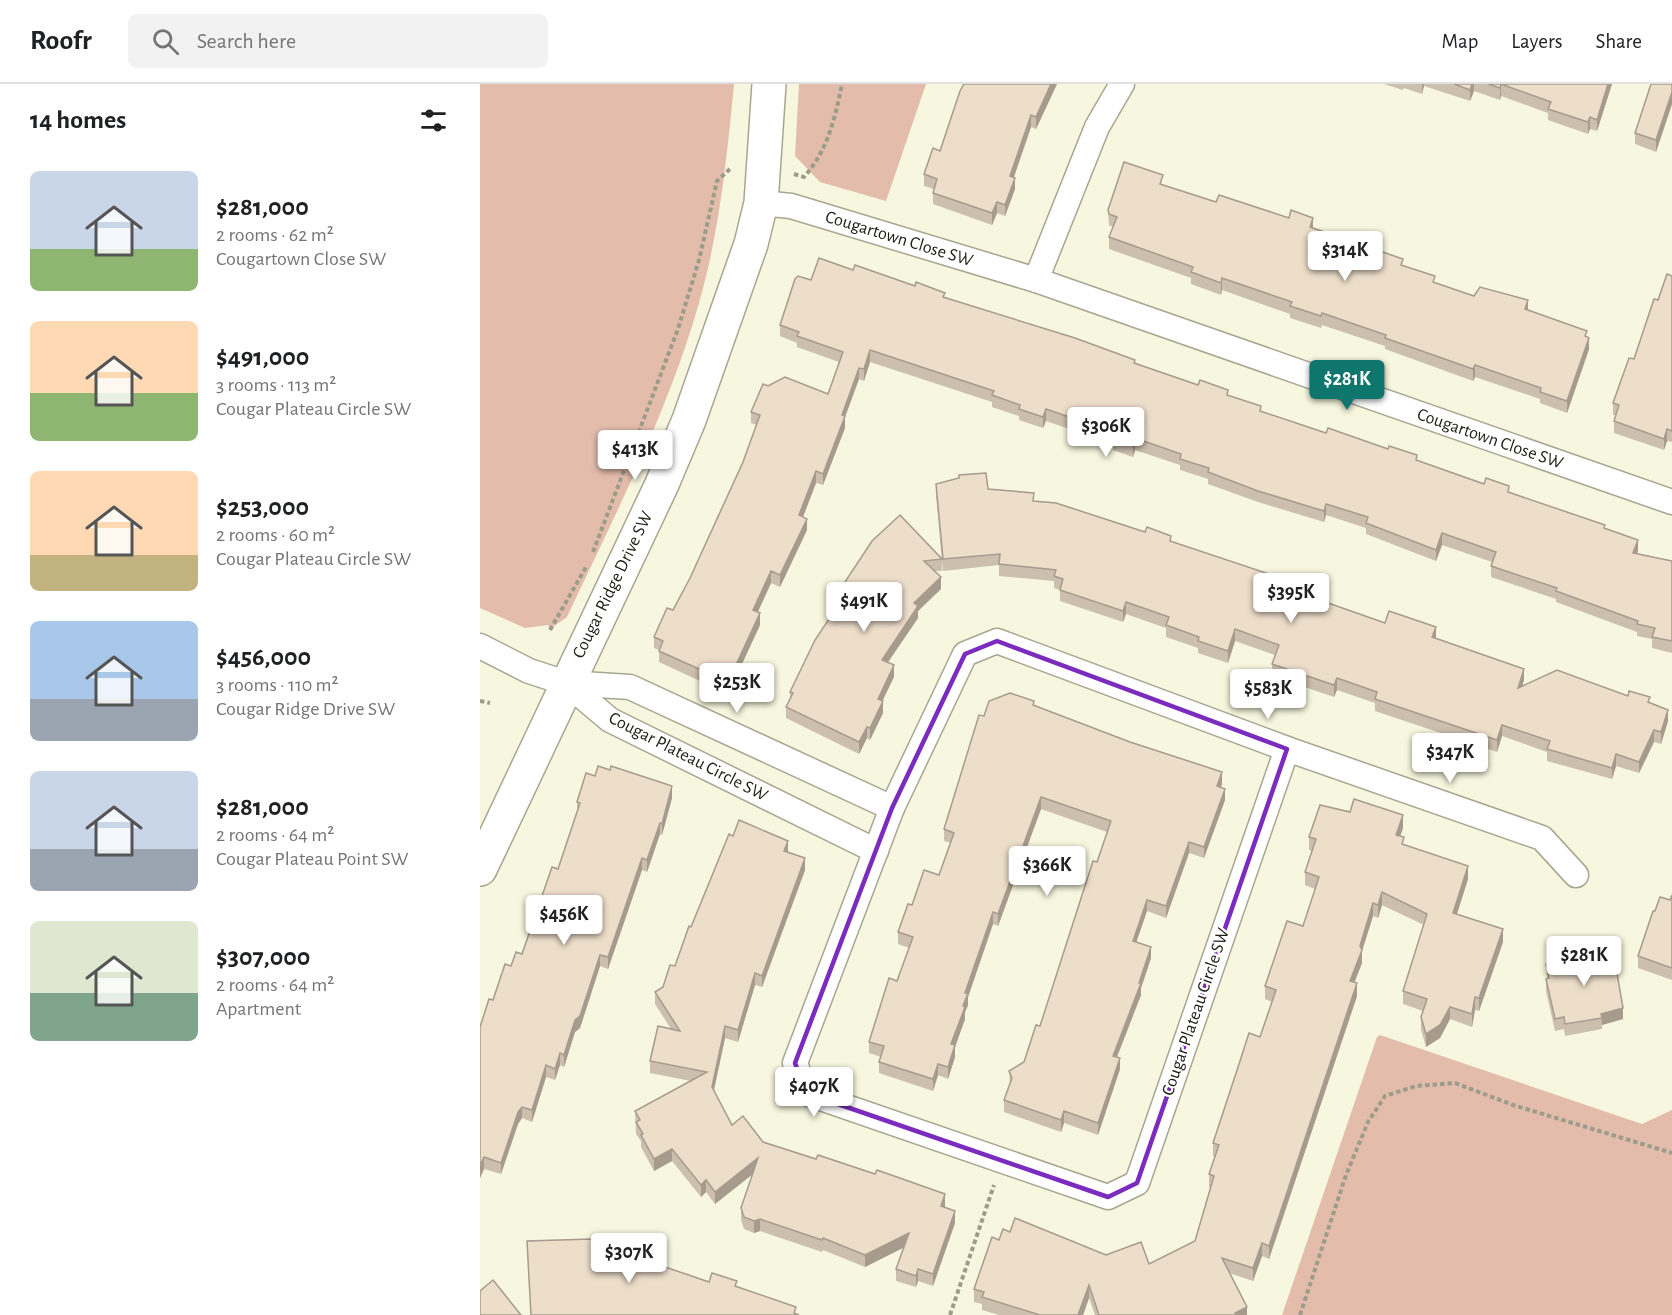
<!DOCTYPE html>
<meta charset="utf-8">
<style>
:root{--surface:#fff;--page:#f2f2f2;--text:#202124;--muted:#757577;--line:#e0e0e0;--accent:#0f766e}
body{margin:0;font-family:"Alegreya Sans",sans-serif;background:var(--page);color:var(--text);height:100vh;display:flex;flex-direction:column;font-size:22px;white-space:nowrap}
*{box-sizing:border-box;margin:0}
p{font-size:20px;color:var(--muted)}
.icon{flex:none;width:33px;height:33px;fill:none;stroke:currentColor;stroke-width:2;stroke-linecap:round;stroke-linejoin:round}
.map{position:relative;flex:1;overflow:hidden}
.sheet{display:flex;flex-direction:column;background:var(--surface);width:480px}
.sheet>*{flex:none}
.price{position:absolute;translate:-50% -51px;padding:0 14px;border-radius:6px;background:#fff;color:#222;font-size:20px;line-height:39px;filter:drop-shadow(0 2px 3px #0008)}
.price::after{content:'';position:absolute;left:50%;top:36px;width:18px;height:14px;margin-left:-9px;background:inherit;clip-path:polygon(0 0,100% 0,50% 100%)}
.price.on{background:var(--accent);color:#fff}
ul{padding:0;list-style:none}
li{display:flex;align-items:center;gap:18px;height:150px;padding:0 30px}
li span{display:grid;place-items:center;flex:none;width:168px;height:120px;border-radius:9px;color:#555}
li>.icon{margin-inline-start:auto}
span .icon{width:72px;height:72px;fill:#fffc;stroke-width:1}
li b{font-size:26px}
h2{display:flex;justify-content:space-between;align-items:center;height:72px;padding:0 30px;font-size:26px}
header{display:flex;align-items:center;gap:36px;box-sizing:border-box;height:84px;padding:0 30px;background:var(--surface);border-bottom:2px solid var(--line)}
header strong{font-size:28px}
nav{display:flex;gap:33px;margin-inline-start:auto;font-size:21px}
.search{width:420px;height:54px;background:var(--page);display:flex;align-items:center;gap:15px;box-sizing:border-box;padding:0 21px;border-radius:9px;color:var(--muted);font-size:22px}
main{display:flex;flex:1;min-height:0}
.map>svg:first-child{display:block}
.green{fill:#e3bcac}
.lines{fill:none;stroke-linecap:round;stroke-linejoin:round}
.street-casing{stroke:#a7a690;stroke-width:27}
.secondary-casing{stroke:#a7a690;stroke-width:36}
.path{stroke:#9c9c8b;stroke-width:4;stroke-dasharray:4.5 3;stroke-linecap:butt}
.street{stroke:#fff;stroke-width:24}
.secondary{stroke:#fff;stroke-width:33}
.wall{fill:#ccbfae}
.shaded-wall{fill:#a69b8d}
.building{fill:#eddeca;stroke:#a69b8d;stroke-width:1.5}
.marked{fill:none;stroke:#7b2cbf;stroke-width:4.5;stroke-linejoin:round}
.labels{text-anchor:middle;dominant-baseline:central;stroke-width:4.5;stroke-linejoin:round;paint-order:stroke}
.street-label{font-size:18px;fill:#1d1d15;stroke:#fff}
</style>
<header>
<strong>Roofr</strong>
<div class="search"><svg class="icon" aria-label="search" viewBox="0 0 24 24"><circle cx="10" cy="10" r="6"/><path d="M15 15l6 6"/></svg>Search here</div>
<nav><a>Map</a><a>Layers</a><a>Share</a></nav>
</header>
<main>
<section class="sheet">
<h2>14 homes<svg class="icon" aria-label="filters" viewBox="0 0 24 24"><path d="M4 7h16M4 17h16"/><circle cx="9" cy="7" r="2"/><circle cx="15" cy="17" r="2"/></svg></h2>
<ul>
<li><span style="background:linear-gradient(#c9d6e8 65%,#8fb573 0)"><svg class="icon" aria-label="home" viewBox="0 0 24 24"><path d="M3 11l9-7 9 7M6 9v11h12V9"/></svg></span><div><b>$281,000</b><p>2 rooms · 62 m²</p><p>Cougartown Close SW</p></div></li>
<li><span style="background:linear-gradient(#ffd9b3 60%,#8fb573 0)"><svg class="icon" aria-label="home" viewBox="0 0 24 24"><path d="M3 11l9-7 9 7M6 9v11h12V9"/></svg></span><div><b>$491,000</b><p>3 rooms · 113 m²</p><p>Cougar Plateau Circle SW</p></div></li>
<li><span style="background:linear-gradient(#ffd9b3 70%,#c2b280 0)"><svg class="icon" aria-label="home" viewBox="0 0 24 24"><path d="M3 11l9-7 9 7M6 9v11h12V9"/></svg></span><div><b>$253,000</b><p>2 rooms · 60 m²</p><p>Cougar Plateau Circle SW</p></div></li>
<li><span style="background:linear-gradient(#a9c7e8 65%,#9aa5b1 0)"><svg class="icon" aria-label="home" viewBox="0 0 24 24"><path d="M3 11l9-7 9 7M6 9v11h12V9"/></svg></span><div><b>$456,000</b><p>3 rooms · 110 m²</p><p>Cougar Ridge Drive SW</p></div></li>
<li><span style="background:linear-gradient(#c9d6e8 65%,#9aa5b1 0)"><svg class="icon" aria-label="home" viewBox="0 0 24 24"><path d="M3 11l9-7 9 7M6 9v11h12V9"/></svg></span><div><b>$281,000</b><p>2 rooms · 64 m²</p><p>Cougar Plateau Point SW</p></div></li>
<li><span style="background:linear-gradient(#dfe7d0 60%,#7fa58c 0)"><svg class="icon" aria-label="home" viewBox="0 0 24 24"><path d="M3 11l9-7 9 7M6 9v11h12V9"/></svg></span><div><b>$307,000</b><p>2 rooms · 64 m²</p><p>Apartment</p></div></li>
</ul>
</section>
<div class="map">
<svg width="1192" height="1231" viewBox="0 0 1192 1231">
<rect width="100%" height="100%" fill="#f7f7df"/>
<g class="green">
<path d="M0,0H254C248,62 242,123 228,184C199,307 140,420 87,533L70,545L68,541L45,544L0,524Z"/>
<polygon points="319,0 446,0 406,117 340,98 315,72"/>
<polygon points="900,951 1162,1040 1192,1026 1192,1231 802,1231 897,953"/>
</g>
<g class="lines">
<defs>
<g id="street">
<polyline points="281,119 311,122 556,196 1192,418"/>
<polyline points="556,196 617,43 642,0"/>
<polygon points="517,557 807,665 657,1099 628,1113 326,1009 315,979 412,724 485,570"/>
<polyline points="0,562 49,587 86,599 150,603 412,724"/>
<polyline points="86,599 130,636 396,767"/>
<polyline points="807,665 1062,754 1096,791"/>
</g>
<polyline id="secondary" points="0,785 182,400 209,336 271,160 281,119 289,0"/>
</defs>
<use href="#street" class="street-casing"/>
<use href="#secondary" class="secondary-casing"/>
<g class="path">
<path d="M314,90L324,93C348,66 355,34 362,0"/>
<polyline points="113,468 198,245 219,176 237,97 252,83"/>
<polyline points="70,546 106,483"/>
<polyline points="0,617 10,619"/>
<polyline points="470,1231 514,1101"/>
<polyline points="820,1231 866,1091 888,1038 905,1012 936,1002 975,999 1033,1021 1192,1069"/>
</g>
<use href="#street" class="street"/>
<use href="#secondary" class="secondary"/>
</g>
<g class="wall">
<polygon points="577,0 556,45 551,43 534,93 535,105 525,132 517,129 512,141 453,120 453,109 454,105 444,102 444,90 460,67"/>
<polygon points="904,0 1132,0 1117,47 1110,45 1108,50 1068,36 1068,29 1021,12 1020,16 994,7 990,17 944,2 942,10 924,4 923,6"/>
<polygon points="1192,0 1192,20 1176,68 1155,60 1155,49"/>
<polygon points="683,101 736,118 833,144 923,182 955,199 994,212 1048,226 1107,253 1109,265 1087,329 1060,319 1060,315 995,293 993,297 905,265 905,262 842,241 841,244 810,234 810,230 742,206 741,211 711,200 711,194 629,165 629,153 633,143 629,141 628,126"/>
<polygon points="373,186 465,213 748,311 781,327 846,349 937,376 1029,408 1125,444 1158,467 1157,469 1192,477 1192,569 1172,564 1172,555 1157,552 1157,548 1076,518 1076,515 1011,493 1011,482 1012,478 962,461 956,477 886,450 886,444 846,431 844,438 778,418 728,400 728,395 700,386 700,381 655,366 653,373 633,366 633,360 566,337 563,344 539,336 539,332 512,323 512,318 390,278 384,297 379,295 365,333 365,344 343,401 336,399 323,433 327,446 300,503 291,499 278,528 280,541 248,610 179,578 179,566 174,564 174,553 193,526 210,494 263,378 277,341 271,339 271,328 288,302 348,310 359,278 317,263 317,259 300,252 300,241 331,196"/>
<polygon points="1192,192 1192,358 1187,357 1184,366 1134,349 1134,337 1135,331 1133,331 1133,319 1154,275 1178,216"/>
<polygon points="456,400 508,405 691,457 837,515 905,539 956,554 1044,596 1042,602 1148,612 1170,619 1188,637 1181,660 1174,658 1159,689 1136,682 1132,695 1067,677 1067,668 1022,652 1017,668 895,627 895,619 857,606 854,613 792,592 792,580 795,571 755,557 748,579 718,569 718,564 686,553 686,544 646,530 643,538 580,517 580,506 574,504 574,497 519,492 519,481 463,487 456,411"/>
<polygon points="392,457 462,475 462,487 455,487 461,505 438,527 438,534 408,578 414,593 402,617 403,629 390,656 387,654 379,670 306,634 306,623 310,614 310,608 362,516 361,515 361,504"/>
<polygon points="554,621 742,700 740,703 745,716 724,774 709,769 686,834 667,827 656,858 671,874 661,904 661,911 637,973 640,985 618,1051 584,1039 581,1048 524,1028 524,1016 530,1000 529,987 544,978 560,942 627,748 561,725 518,842 513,840 488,913 488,921 485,928 485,935 475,963 475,973 468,995 458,991 453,1007 399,989 399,978 401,973 389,969 389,958 417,897 429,864 418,860 418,848 432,821 459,791 471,759 464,757 464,745 504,632"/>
<polygon points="192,714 182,751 180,750 167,788 162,786 128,885 120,882 100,944 95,948 84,983 80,981 75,996 66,993 52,1038 42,1034 38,1040 21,1090 4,1085 0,1094 0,943 13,916 31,882 42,870 78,785 97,728 97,718"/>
<polygon points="923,744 920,752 924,761 988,795 977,830 1023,858 999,927 995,926 992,943 970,935 960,954 946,963 941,946 941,933 943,927 923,920 923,907 944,841 902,821 898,834 893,832 882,867 882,879 874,898 877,912 789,1175 782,1172 773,1197 749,1189 767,1231 615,1231 609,1214 603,1231 519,1231 502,1226 502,1220 494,1218 494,1205 519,1156 530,1148 669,1180 715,1157 731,1104 729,1103 729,1090 735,1073 733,1072 733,1059 780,953 792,918 785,915 785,902 823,842 835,805 825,801 825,788 832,767 829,766 829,753"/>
<polygon points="308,769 325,786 282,903 275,901 258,958 245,954 234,1006 252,1041 283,1058 465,1122 464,1124 475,1139 453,1202 438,1197 436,1203 416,1197 416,1185 424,1163 385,1183 343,1166 342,1168 280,1147 274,1149 264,1145 261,1136 261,1124 272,1090 235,1120 226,1108 221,1113 192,1077 174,1087 161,1063 161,1057 156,1050 155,1027 211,997 170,989 170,977 191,945 175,920 175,908 183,903 195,882 211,843"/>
<polygon points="1192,811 1192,896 1158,884 1158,872 1175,827 1190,816"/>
<polygon points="1066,880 1143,935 1122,941 1122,945 1085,952 1084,945 1075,947 1066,907 1066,895 1067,895"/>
<polygon points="47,1157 160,1174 229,1198 257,1203 319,1231 51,1231"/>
</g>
<g class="shaded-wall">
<polygon points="571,0 577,0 556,45 556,33"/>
<polygon points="942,0 944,0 944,2 942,10"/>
<polygon points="992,0 994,0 994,7 990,17 990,6"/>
<polygon points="1021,0 1021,12 1020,16 1020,4"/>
<polygon points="1128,0 1132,0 1117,47 1117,36"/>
<polygon points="1192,8 1192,20 1176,68 1176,56"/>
<polygon points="551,31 551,43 530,104 530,92"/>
<polygon points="1110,33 1110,45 1108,50 1108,38"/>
<polygon points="535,94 535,105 525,132 525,121"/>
<polygon points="517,118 517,129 512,141 512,129"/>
<polygon points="833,134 833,146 830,143"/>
<polygon points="742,194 742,206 741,211 741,199"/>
<polygon points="1048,216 1048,228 1045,225"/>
<polygon points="1109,254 1109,265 1087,329 1087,317"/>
<polygon points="390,266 390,278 384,297 384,285"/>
<polygon points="995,281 995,293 993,297 993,285"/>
<polygon points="379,284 379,295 365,333 365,344 343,401 343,390 362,331"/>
<polygon points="566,325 566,337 563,344 563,333"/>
<polygon points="1187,345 1187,357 1184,366 1184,355"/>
<polygon points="655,354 655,366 653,373 653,362"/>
<polygon points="336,387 336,399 319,443 319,431"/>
<polygon points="846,420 846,431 844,438 844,427"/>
<polygon points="327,435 327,446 300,503 300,491"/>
<polygon points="962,449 962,461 956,477 956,466"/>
<polygon points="1158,456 1158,467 1153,480 1153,469"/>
<polygon points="291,487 291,499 273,538 273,526"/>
<polygon points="461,493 461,505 438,527 438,534 402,587 402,576 434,519"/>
<polygon points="646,518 646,530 643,538 643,527"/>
<polygon points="280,529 280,541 248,610 248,598"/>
<polygon points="956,543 956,555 952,553"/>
<polygon points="755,545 755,557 748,579 748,567"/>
<polygon points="414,581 414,593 398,626 398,615"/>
<polygon points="1044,585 1044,596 1038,616 1038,604"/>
<polygon points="857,594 857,606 854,613 854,601"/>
<polygon points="403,617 403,629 390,656 390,644"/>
<polygon points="1188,626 1188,637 1181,660 1181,648"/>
<polygon points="1022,641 1022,652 1017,668 1017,656"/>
<polygon points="387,643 387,654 379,670 379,658"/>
<polygon points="1174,646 1174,658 1159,689 1159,678"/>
<polygon points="1136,670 1136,682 1132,695 1132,684"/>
<polygon points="742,688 742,700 737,714 737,702"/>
<polygon points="192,702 192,714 182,751 182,740"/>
<polygon points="745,705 745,716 724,774 724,763"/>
<polygon points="561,713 561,725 518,842 518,830"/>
<polygon points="923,731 923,744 916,764 916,751"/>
<polygon points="180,739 180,750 167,788 167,776"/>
<polygon points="308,757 308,769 304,767"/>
<polygon points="709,758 709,769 686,834 686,822"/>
<polygon points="162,774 162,786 128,885 128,873"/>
<polygon points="325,774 325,786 282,903 282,892"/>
<polygon points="988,782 988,795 973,842 973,829"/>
<polygon points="902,808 902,821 898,834 898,821"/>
<polygon points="667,816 667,827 653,868 653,857"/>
<polygon points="893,819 893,832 882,867 882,879 870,910 870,897"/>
<polygon points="513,828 513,840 488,913 488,921 485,928 485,935 475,963 475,973 468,995 468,983 471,960 483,922 485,909"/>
<polygon points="1023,845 1023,858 999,927 999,914"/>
<polygon points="671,863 671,874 661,904 661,911 633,983 633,972"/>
<polygon points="120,871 120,882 100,944 95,948 84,983 84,971 95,936"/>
<polygon points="275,889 275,901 258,958 258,946"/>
<polygon points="877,899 877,912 789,1175 789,1162"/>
<polygon points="995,913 995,926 992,943 992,930"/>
<polygon points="970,923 970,935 960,954 946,963 946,950"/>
<polygon points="1143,924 1143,935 1122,941 1121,930"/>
<polygon points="245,942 245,954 232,1015 232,1003"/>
<polygon points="80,969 80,981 75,996 75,985"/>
<polygon points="640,974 640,985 618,1051 618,1039"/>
<polygon points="458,980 458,991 453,1007 453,995"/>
<polygon points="66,981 66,993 52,1038 52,1026"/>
<polygon points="42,1023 42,1034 38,1040 21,1090 21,1079 38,1028"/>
<polygon points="584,1027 584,1039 581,1048 581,1036"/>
<polygon points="192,1065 192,1077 174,1087 174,1075"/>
<polygon points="4,1073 4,1085 0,1094 0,1082"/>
<polygon points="278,1074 278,1086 235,1120 235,1108"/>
<polygon points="226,1096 226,1108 221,1113 221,1101"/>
<polygon points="465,1110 465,1122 461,1134 461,1122"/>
<polygon points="475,1127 475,1139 453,1202 453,1190"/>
<polygon points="280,1135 280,1147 274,1149 274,1137"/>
<polygon points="429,1149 429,1161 385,1183 385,1171"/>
<polygon points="782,1159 782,1172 773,1197 773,1184"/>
<polygon points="438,1185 438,1197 436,1203 436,1192"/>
<polygon points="609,1201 609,1214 603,1231 598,1231"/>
<polygon points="767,1223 767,1231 755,1231 755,1229"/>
</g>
<g class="building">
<polygon points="484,0 571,0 556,33 551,31 530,92 535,94 525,121 517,118 512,129 453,109 457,95 444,90 453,64 460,67 480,7"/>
<polygon points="974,0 992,0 990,6"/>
<polygon points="1008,0 1128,0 1117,36 1110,33 1108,38 1068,25 1071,18 1021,0 1020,4"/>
<polygon points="1171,0 1192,0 1192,8 1176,56 1155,49"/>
<polygon points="644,78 683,91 680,100 736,118 739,111 809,134 811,126 833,134 830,143 923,175 921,181 955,192 953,198 994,212 1000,203 1048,216 1045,225 1107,247 1105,252 1109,254 1087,317 1060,308 1061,304 995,281 993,285 905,254 906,251 842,229 841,232 810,222 812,218 742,194 741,199 711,188 713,183 629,153 637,133 629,130 628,126"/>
<polygon points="339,174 373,186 375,181 435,202 436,198 465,209 463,213 595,254 655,276 654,279 718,301 720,296 748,306 747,311 781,322 780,327 846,349 848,344 908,365 909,362 937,371 936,376 1004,400 1006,394 1029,402 1028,408 1125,441 1124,444 1158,456 1153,469 1192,477 1192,557 1172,553 1175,544 1157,540 1158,537 1076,507 1077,504 1011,482 1016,468 962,449 956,466 886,439 888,433 846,420 844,427 778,407 728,388 729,384 700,375 701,370 655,354 653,362 633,355 635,349 566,325 563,333 539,325 540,321 512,311 514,307 390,266 384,285 379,284 362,331 365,332 343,390 336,387 319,431 327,435 300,491 291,487 273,526 280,529 248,598 179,567 183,557 174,553 187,524 193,526 210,494 263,378 280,331 271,328 283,300 288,302 305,293 348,310 363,268 317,252 319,248 300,241 315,195 318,192 331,196"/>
<polygon points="1187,190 1192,192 1192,347 1187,345 1184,355 1134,337 1139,321 1133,319 1149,274 1154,275 1174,215 1178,216"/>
<polygon points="506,389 508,405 554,409 553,417 576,419 665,448 667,443 691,452 690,457 837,506 834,514 905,539 909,527 956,543 952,553 1044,585 1038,604 1077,586 1148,612 1149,607 1170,613 1168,618 1188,626 1181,648 1174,646 1159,678 1136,670 1132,684 1067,665 1070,657 1022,641 1017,656 895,615 897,608 857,594 854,601 792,580 799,561 755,545 748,567 718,557 719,553 686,541 689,533 646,518 643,527 580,506 583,495 574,492 576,486 519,480 520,470 463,475 456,400 479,394 479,391"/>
<polygon points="420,431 462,475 444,477 461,493 434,519 438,522 402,576 414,581 398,615 403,617 390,644 387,643 379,658 306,623 313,609 310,608 335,556 367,508 361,504 392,457"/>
<polygon points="530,609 554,617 553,621 650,658 742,688 737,702 745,705 724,763 709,758 686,822 667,816 653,857 671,863 659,899 661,899 633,972 640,974 618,1039 584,1027 581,1036 524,1016 532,994 529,987 544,978 556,941 560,942 613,777 617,778 631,737 561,713 518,830 513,828 485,909 488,909 483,922 485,923 471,960 475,961 468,983 458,980 453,995 399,978 404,962 389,958 409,894 417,897 433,853 418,848 428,820 432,821 444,786 459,791 474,749 464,745 499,631 504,632 509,617"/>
<polygon points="118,682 130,686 131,682 192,702 182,740 180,739 167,776 162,774 128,873 120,871 100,932 95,936 84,971 80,969 75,985 66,981 52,1026 42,1023 38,1028 21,1079 4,1073 0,1082 0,943 9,915 13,916 25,880 31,882 36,868 42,870 72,783 78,785 100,719 97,718 106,689 115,692"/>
<polygon points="874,715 923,731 916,751 924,753 922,760 988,782 973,829 1023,845 999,914 995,913 992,930 970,923 960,941 946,950 941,933 947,915 923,907 947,830 902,808 898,821 893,819 880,862 882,866 870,897 877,899 789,1162 782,1159 773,1184 742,1174 767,1223 755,1229 756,1231 619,1231 609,1201 598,1231 560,1231 502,1213 504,1208 494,1205 512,1153 519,1156 523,1145 530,1148 535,1134 626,1171 661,1158 669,1180 715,1157 734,1092 729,1090 739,1061 733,1059 760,977 769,949 780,953 796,906 785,902 807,837 823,842 839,793 825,788 836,755 829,753 840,721 870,728"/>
<polygon points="259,736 308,757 304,767 325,774 282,892 275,889 258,946 245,942 232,1003 252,1041 263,1032 283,1058 336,1075 338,1071 395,1090 397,1086 465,1110 461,1122 475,1127 453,1190 438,1185 436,1192 416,1185 429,1149 385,1171 343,1154 342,1156 280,1135 274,1137 264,1133 261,1124 278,1074 235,1108 226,1096 221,1101 192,1065 174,1075 161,1051 163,1050 156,1038 160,1036 155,1027 227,988 170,977 178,942 200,947 175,908 183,903 190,881 195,882 209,842 211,843 249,750 253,752"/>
<polygon points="1192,811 1192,884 1158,872 1173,827 1175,827 1180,813 1190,816"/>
<polygon points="1133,866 1143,924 1121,930 1122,934 1085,940 1084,933 1075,935 1066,895 1069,894 1066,880"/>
<polygon points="112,1155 160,1159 159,1174 229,1198 232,1189 257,1197 255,1202 316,1223 314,1229 319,1231 51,1231 47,1157"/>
<polygon points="13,1196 41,1231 0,1231 0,1207"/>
</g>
<path class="marked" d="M517,557L807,665L657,1099L628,1113L326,1009L315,979L412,724L485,570Z"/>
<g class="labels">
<g class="street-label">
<text transform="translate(419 155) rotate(17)">Cougartown Close SW</text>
<text transform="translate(1010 355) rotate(19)">Cougartown Close SW</text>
<text transform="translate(133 501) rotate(-64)">Cougar Ridge Drive SW</text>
<text transform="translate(208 673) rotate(27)">Cougar Plateau Circle SW</text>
<text transform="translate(716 928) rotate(-71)">Cougar Plateau Circle SW</text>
</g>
</g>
</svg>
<b class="price" style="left:865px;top:198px">$314K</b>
<b class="price on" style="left:867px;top:327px">$281K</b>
<b class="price" style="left:626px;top:374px">$306K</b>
<b class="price" style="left:155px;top:397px">$413K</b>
<b class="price" style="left:811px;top:540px">$395K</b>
<b class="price" style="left:384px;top:549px">$491K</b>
<b class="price" style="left:257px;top:630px">$253K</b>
<b class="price" style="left:788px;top:636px">$583K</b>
<b class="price" style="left:970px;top:700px">$347K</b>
<b class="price" style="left:567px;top:813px">$366K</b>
<b class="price" style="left:84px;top:862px">$456K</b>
<b class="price" style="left:1104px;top:903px">$281K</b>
<b class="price" style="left:334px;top:1034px">$407K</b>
<b class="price" style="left:149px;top:1200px">$307K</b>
</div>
</main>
